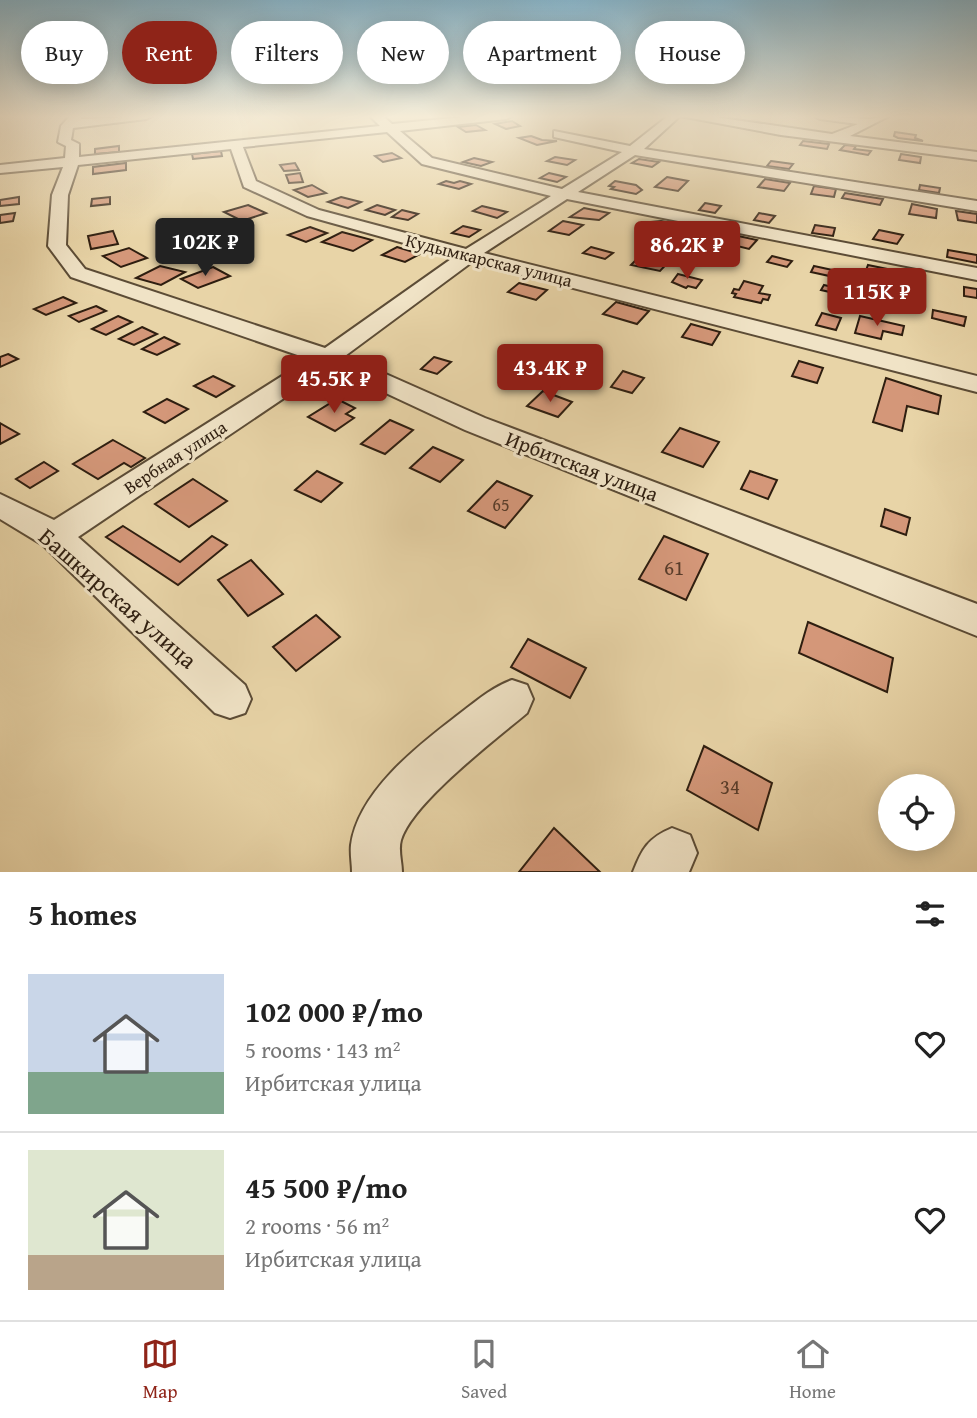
<!DOCTYPE html>
<meta charset="utf-8">
<style>
:root{--surface:#fff;--page:#f2f2f2;--text:#222;--muted:#767676;--line:#e0e0e0;--accent:#8f2418}
body{margin:0;font-family:"Gentium Book Plus",serif;background:var(--page);color:var(--text);height:100vh;display:flex;flex-direction:column;font-size:26px;white-space:nowrap}
*{box-sizing:border-box;margin:0}
p{font-size:23px;color:var(--muted)}
.icon{flex:none;width:38px;height:38px;fill:none;stroke:currentColor;stroke-width:2;stroke-linecap:round;stroke-linejoin:round}
.map{position:relative;height:872px;overflow:hidden}
.sheet{display:flex;flex-direction:column;background:var(--surface);flex:1}
.sheet>*{flex:none}
.banner{position:absolute;left:21px;top:21px;width:936px;height:63px;display:flex;gap:14px}
.buttons{position:absolute;left:878px;top:774px;display:grid;gap:14px}
.buttons a{display:grid;place-items:center;width:77px;height:77px;border-radius:50%;background:var(--surface);box-shadow:0 4px 18px #0003;font-size:35px}
.price{position:absolute;translate:-50% -60px;padding:0 16px;border-radius:7px;background:var(--accent);color:#fff;font-size:23px;line-height:46px;filter:drop-shadow(0 2px 4px #0008)}
.price::after{content:'';position:absolute;left:50%;top:42px;width:21px;height:16px;margin-left:-10px;background:inherit;clip-path:polygon(0 0,100% 0,50% 100%)}
.price.selected{background:#222;color:#fff}
ul{padding:0;list-style:none}
li{display:flex;align-items:center;gap:21px;height:175px;padding:0 28px}
li+li{border-top:2px solid var(--line)}
li span{display:grid;place-items:center;flex:none;width:196px;height:140px;border-radius:0px;color:#555}
li>.icon{margin-inline-start:auto}
span .icon{width:84px;height:84px;fill:#fffc;stroke-width:1}
li b{font-size:30px}
h2{display:flex;justify-content:space-between;align-items:center;height:84px;padding:0 28px;font-size:30px}
.tag{padding:0 24px;border-radius:32px;background:var(--surface);box-shadow:0 4px 18px #0003;font-size:24px;line-height:63px}
.tag.selected{background:var(--accent);color:#fff}
.tabs{display:flex;justify-content:space-around;align-items:center;height:98px;border-top:2px solid var(--line);background:var(--surface);font-size:19px;color:var(--muted)}
.tabs a{display:grid;justify-items:center;gap:4px}
.tabs .selected{color:var(--accent)}
.map>svg:first-child{display:block}
.building{fill:#d49779;stroke:#2e1e10;stroke-width:2}
.lines{fill:none;stroke-linecap:round;stroke-linejoin:round}
.minor-casing{stroke:#5c4c36;stroke-width:4}
.minor{fill:#f0e3c6;fill-rule:evenodd}
.labels{text-anchor:middle;dominant-baseline:central;stroke-width:6;stroke-linejoin:round;paint-order:stroke}
.far-street-label{font-size:18px;fill:#2e1e10;stroke:#f0e3c6}
.number-label{font-size:18px;fill:#583c2a}
.street-label{font-size:21px;fill:#2e1e10;stroke:#f0e3c6}
.near-number-label{font-size:21px;fill:#583c2a}
.near-street-label{font-size:24px;fill:#2e1e10;stroke:#f0e3c6}
</style>
<div class="map">
<svg width="977" height="872" viewBox="0 0 977 872">
<rect width="100%" height="100%" fill="#e8d4a7"/>
<filter id="stains"><feTurbulence type="fractalNoise" baseFrequency=".00286" numOctaves="4"/><feColorMatrix values="0 0 0 0 .2 0 0 0 0 .09 0 0 0 0 .02 0 0 0 .5 -.17"/></filter>
<radialGradient id="worn" r=".72"><stop offset=".6" stop-color="#630" stop-opacity="0"/><stop offset="1" stop-color="#630" stop-opacity=".3"/></radialGradient>
<g class="building">
<polygon points="512,121 520,126 506,129 495,124"/>
<polygon points="476,125 485,130 466,132 458,127"/>
<polygon points="895,132 916,135 915,138 923,141 898,138 894,136"/>
<polygon points="531,136 542,140 557,141 537,145 519,138"/>
<polygon points="803,141 829,144 827,149 800,145"/>
<polygon points="845,145 856,146 854,149 871,151 868,155 840,150"/>
<polygon points="119,146 119,152 95,154 95,149"/>
<polygon points="221,151 222,156 193,159 192,154"/>
<polygon points="392,153 401,158 383,162 375,156"/>
<polygon points="901,154 921,157 920,163 899,160"/>
<polygon points="555,157 575,160 567,165 547,161"/>
<polygon points="474,158 492,162 481,166 463,162"/>
<polygon points="639,159 659,162 652,167 632,163"/>
<polygon points="771,161 793,164 789,169 767,166"/>
<polygon points="126,163 126,170 93,174 93,167"/>
<polygon points="295,163 299,170 284,171 280,165"/>
<polygon points="300,173 303,182 289,183 286,175"/>
<polygon points="549,173 566,177 557,182 540,178"/>
<polygon points="667,177 688,181 678,191 655,187"/>
<polygon points="765,179 790,183 784,191 758,187"/>
<polygon points="446,181 454,183 460,181 471,184 459,189 439,184"/>
<polygon points="615,181 636,185 642,190 636,194 611,189 614,187 609,186"/>
<polygon points="312,185 326,193 308,197 294,190"/>
<polygon points="920,185 940,188 939,193 919,190"/>
<polygon points="814,186 836,189 834,197 811,194"/>
<polygon points="845,193 883,199 880,205 842,198"/>
<polygon points="19,197 19,204 0,206 0,200"/>
<polygon points="110,197 110,204 91,206 92,199"/>
<polygon points="341,197 361,202 348,208 328,202"/>
<polygon points="705,203 721,206 715,213 699,210"/>
<polygon points="912,204 937,209 936,218 909,214"/>
<polygon points="248,205 266,213 242,221 224,212"/>
<polygon points="377,205 395,210 385,215 366,210"/>
<polygon points="482,206 507,212 497,218 473,211"/>
<polygon points="584,208 609,213 599,220 570,217"/>
<polygon points="402,210 418,214 408,220 392,217"/>
<polygon points="956,211 977,214 977,223 958,220"/>
<polygon points="15,213 13,221 0,223 0,215"/>
<polygon points="759,213 775,216 769,223 754,220"/>
<polygon points="563,221 583,225 569,235 549,231"/>
<polygon points="661,221 682,225 675,232 646,226 651,222"/>
<polygon points="815,225 835,228 833,236 812,233"/>
<polygon points="463,226 480,230 469,237 452,233"/>
<polygon points="310,227 327,233 306,242 288,235"/>
<polygon points="879,230 903,235 897,244 873,239"/>
<polygon points="113,231 118,244 91,249 88,236"/>
<polygon points="342,232 372,240 353,251 322,242"/>
<polygon points="729,234 757,240 749,249 721,242"/>
<polygon points="397,247 420,254 405,262 382,255"/>
<polygon points="591,247 613,253 605,259 583,253"/>
<polygon points="129,248 147,258 121,267 103,256"/>
<polygon points="647,249 675,255 660,271 631,265"/>
<polygon points="948,250 977,255 977,263 947,257"/>
<polygon points="772,256 792,261 787,267 767,262"/>
<polygon points="868,265 907,273 905,282 890,278 887,286 872,282 873,278 864,276"/>
<polygon points="160,266 185,272 161,285 136,278"/>
<polygon points="814,266 837,271 834,277 811,272"/>
<polygon points="213,267 230,276 198,288 181,279"/>
<polygon points="678,274 702,280 696,288 688,286 686,288 672,282"/>
<polygon points="744,281 763,286 759,293 770,295 768,300 763,299 761,303 734,297 736,294 732,293 734,289 739,290"/>
<polygon points="519,283 547,290 536,300 508,292"/>
<polygon points="824,285 854,292 852,297 821,290"/>
<polygon points="964,287 977,289 977,298 964,296"/>
<polygon points="63,297 76,303 46,315 34,309"/>
<polygon points="616,302 649,311 637,324 603,314"/>
<polygon points="96,306 106,311 79,322 69,316"/>
<polygon points="933,310 966,317 964,326 932,318"/>
<polygon points="822,313 841,318 836,330 816,325"/>
<polygon points="118,316 132,322 106,335 92,329"/>
<polygon points="860,316 904,326 902,335 883,331 881,339 855,333"/>
<polygon points="691,324 720,332 712,345 682,337"/>
<polygon points="142,327 157,334 134,345 119,339"/>
<polygon points="164,337 179,344 157,355 142,349"/>
<polygon points="8,354 18,359 0,367 0,357"/>
<polygon points="434,357 451,362 437,374 421,369"/>
<polygon points="799,361 823,368 817,383 792,376"/>
<polygon points="623,371 644,378 632,393 611,387"/>
<polygon points="213,376 234,386 216,397 194,386"/>
<polygon points="886,378 941,396 938,414 907,406 902,431 873,422"/>
<polygon points="543,391 572,402 558,417 527,406"/>
<polygon points="167,399 188,409 165,423 144,412"/>
<polygon points="337,399 355,408 346,414 354,418 335,431 308,417"/>
<polygon points="390,420 413,430 385,454 361,444"/>
<polygon points="0,423 19,434 0,444"/>
<polygon points="680,428 719,442 703,467 662,452"/>
<polygon points="113,440 145,458 131,467 124,463 98,479 73,464"/>
<polygon points="433,447 463,460 440,482 410,468"/>
<polygon points="44,462 58,471 30,488 16,479"/>
<polygon points="317,471 342,483 321,502 295,490"/>
<polygon points="750,471 777,480 768,499 741,489"/>
<polygon points="193,479 227,501 189,527 155,504"/>
<polygon points="497,481 532,496 505,528 468,511"/>
<polygon points="885,509 910,518 906,535 881,526"/>
<polygon points="123,526 180,562 212,536 227,545 178,585 106,537"/>
<polygon points="664,536 708,554 686,600 639,579"/>
<polygon points="251,560 283,594 248,616 218,580"/>
<polygon points="316,615 340,637 296,671 273,647"/>
<polygon points="808,622 893,658 887,692 799,653"/>
<polygon points="528,639 586,668 570,698 511,667"/>
<polygon points="704,746 772,783 758,830 687,790"/>
<polygon points="554,828 600,872 519,872"/>
</g>
<g class="lines">
<defs>
<g id="minor">
<path d="M70,116H82L81,119L152,116L146,119L73,128L71,140L79,144V157L380,126L370,116H383L392,124L473,116H512L506,119L400,131L432,158L562,189L622,152L554,137V131L630,146L668,116H708L832,134L858,124L820,119L814,116L869,119L889,116L850,136L977,152V160L781,135L680,116L644,149L977,201V211L635,155L578,192L977,268V280L567,199L484,253L977,376V392L472,262L345,356L485,418L977,604V636L465,430L330,367L78,537L245,685L251,699L245,713L230,718L215,713L43,545L0,519V494L54,520L309,359L71,277L48,246L52,195L63,167L0,173V165L65,158L66,146L58,142L61,126ZM387,132L422,164L551,196L466,249L319,210L256,181L243,147ZM231,149L244,187L307,216L454,257L325,348L85,269L66,245L68,195L78,165Z"/>
<path d="M512,680L527,685L533,699L527,713C496,739 412,803 401,840C398,850 402,862 402,872H352C352,863 350,854 351,845C358,793 415,748 454,718C473,704 490,688 512,680Z"/>
<path d="M672,828L690,835L697,853L689,872H633C642,849 648,838 672,828Z"/>
</g>
</defs>
<use href="#minor" class="minor-casing"/>
<use href="#minor" class="minor"/>
</g>
<linearGradient id="sky" x2="0" y2="1"><stop stop-color="#88b6cc"/><stop offset="0.49" stop-color="#f5ecd7"/><stop offset="1" stop-color="#f5ecd7" stop-opacity="0"/></linearGradient>
<rect width="977" height="238" fill="url(#sky)"/>
<g class="labels">
<g class="far-street-label">
<text transform="translate(489 260) rotate(14)">Кудымкарская улица</text>
<text transform="translate(175 457) rotate(-33)">Вербная улица</text>
</g>
<g class="number-label">
<text x="501" y="504">65</text>
</g>
<g class="street-label">
<text transform="translate(582 466) rotate(21)">Ирбитская улица</text>
</g>
<g class="near-number-label">
<text x="674" y="567">61</text>
<text x="730" y="786">34</text>
</g>
<g class="near-street-label">
<text transform="translate(118 598) rotate(41)">Башкирская улица</text>
</g>
</g>
<rect width="100%" height="100%" filter="url(#stains)"/>
<rect width="100%" height="100%" fill="url(#worn)"/>
</svg>
<div class="buttons">
<a><svg class="icon" aria-label="locate" viewBox="0 0 24 24"><circle cx="12" cy="12" r="6"/><path d="M12 2v4M12 18v4M2 12h4M18 12h4"/></svg></a>
</div>
<b class="price selected" style="left:205px;top:278px">102K ₽</b>
<b class="price" style="left:687px;top:281px">86.2K ₽</b>
<b class="price" style="left:877px;top:328px">115K ₽</b>
<b class="price" style="left:550px;top:404px">43.4K ₽</b>
<b class="price" style="left:334px;top:415px">45.5K ₽</b>
<div class="banner">
<a class="tag">Buy</a>
<a class="tag selected">Rent</a>
<a class="tag">Filters</a>
<a class="tag">New</a>
<a class="tag">Apartment</a>
<a class="tag">House</a>
</div>
</div>
<section class="sheet">
<h2>5 homes<svg class="icon" aria-label="filters" viewBox="0 0 24 24"><path d="M4 7h16M4 17h16"/><circle cx="9" cy="7" r="2"/><circle cx="15" cy="17" r="2"/></svg></h2>
<ul>
<li><span style="background:linear-gradient(#c9d6e8 70%,#7fa58c 0)"><svg class="icon" aria-label="home" viewBox="0 0 24 24"><path d="M3 11l9-7 9 7M6 9v11h12V9"/></svg></span><div><b>102 000 ₽/mo</b><p>5 rooms · 143 m²</p><p>Ирбитская улица</p></div><svg class="icon" aria-label="heart" viewBox="0 0 24 24"><path d="M12 20l-8-8c-3-5 5-10 8-4 3-6 11-1 8 4z"/></svg></li>
<li><span style="background:linear-gradient(#dfe7d0 75%,#b9a48a 0)"><svg class="icon" aria-label="home" viewBox="0 0 24 24"><path d="M3 11l9-7 9 7M6 9v11h12V9"/></svg></span><div><b>45 500 ₽/mo</b><p>2 rooms · 56 m²</p><p>Ирбитская улица</p></div><svg class="icon" aria-label="heart" viewBox="0 0 24 24"><path d="M12 20l-8-8c-3-5 5-10 8-4 3-6 11-1 8 4z"/></svg></li>
</ul>
</section>
<nav class="tabs">
<a class="selected"><svg class="icon" aria-label="map" viewBox="0 0 24 24"><path d="M3 6l6-2 6 2 6-2v14l-6 2-6-2-6 2zM9 4v14M15 6v14"/></svg>Map</a>
<a><svg class="icon" aria-label="saved" viewBox="0 0 24 24"><path d="M7 4h10v16l-5-4-5 4z"/></svg>Saved</a>
<a><svg class="icon" aria-label="home" viewBox="0 0 24 24"><path d="M3 11l9-7 9 7M6 9v11h12V9"/></svg>Home</a>
</nav>
